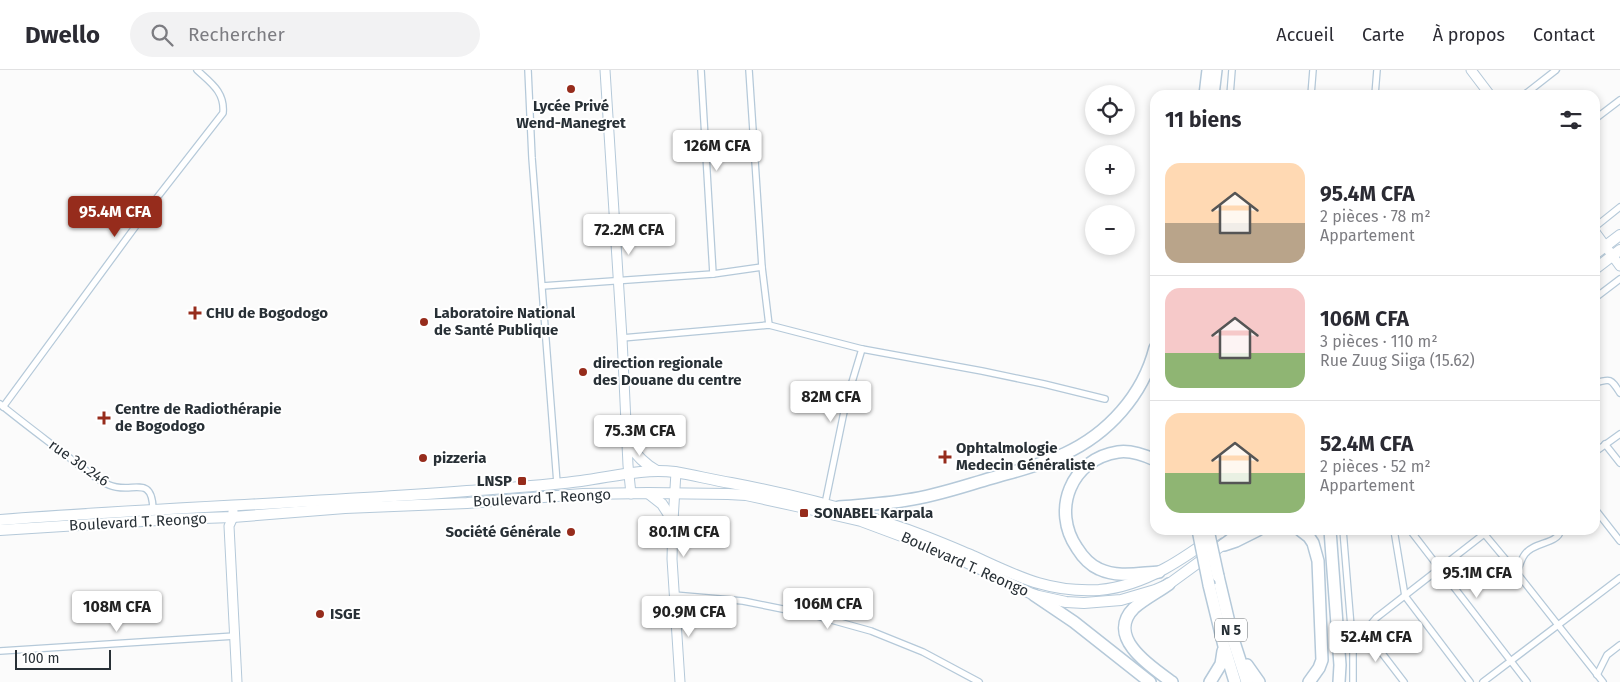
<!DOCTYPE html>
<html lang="fr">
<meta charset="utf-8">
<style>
:root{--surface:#fff;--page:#f2f2f3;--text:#2b2b33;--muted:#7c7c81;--line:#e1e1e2;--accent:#962c1c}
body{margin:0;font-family:"Fira Sans",sans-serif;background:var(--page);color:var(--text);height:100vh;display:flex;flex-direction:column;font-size:19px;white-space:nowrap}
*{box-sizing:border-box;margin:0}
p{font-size:16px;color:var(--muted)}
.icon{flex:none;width:28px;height:28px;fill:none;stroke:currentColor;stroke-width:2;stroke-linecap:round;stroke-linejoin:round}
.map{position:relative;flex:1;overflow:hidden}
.panel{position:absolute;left:1150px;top:20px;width:450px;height:445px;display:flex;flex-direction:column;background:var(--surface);border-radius:15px;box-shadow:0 2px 8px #0003}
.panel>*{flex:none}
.controls{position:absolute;left:1085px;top:15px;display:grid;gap:10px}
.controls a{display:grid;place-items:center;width:50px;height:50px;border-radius:50%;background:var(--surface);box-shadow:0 2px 8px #0003;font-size:25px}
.scale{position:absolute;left:15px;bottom:12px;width:96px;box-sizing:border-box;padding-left:5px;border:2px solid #283036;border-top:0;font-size:14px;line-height:18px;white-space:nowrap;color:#283036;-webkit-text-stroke:4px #fff;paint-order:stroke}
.price{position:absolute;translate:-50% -42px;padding:0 11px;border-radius:5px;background:#fff;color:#222;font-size:16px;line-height:32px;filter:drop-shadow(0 1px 2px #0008)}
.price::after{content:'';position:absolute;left:50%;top:30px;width:15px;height:11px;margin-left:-8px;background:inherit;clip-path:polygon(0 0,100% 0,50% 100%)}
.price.active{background:var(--accent);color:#fff}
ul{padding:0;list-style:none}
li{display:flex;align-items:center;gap:15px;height:125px;padding:0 15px}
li+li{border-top:1px solid var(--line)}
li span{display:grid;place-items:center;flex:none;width:140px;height:100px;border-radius:15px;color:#555}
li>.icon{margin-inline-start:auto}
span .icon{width:60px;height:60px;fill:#fffc;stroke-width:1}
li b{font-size:21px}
h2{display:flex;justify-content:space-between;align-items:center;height:60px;padding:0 15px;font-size:21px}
header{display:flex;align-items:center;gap:30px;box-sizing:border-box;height:70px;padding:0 25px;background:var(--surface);border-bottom:1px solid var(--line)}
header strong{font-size:24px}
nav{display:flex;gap:28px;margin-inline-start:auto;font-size:18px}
.search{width:350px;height:45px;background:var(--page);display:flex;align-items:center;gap:12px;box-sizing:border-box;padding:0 18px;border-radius:28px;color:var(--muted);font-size:19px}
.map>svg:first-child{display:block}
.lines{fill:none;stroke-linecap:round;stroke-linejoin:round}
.street-casing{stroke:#b5c9d9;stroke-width:8}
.secondary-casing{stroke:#b5c9d9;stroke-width:11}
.primary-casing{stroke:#b5c9d9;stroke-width:12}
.highway-casing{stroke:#b5c9d9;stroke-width:14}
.street{stroke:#fff;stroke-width:5.5}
.secondary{stroke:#fff;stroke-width:9}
.primary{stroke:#fff;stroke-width:10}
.highway{stroke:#fff;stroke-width:11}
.highway-bridge-casing{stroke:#b5c9d9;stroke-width:14;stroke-linecap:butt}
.highway-bridge{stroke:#fff;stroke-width:11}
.poi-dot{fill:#962c1c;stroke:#fff;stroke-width:2}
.labels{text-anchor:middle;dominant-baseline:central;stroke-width:4;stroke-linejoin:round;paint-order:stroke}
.shield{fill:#fff;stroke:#686e72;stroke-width:1}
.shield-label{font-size:14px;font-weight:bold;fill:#283036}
.poi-label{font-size:15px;font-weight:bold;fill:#283036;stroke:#fff;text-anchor:start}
.street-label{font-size:15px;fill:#283036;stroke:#fff}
</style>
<header>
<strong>Dwello</strong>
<div class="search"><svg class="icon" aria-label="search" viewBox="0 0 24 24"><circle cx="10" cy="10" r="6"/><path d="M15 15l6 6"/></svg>Rechercher</div>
<nav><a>Accueil</a><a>Carte</a><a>À propos</a><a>Contact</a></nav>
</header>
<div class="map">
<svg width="1620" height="612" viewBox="0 0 1620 612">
<rect width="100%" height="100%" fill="#fbfbfb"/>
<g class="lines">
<defs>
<g id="street">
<polyline points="528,0 532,88 557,413"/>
<polyline points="701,0 713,204"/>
<polyline points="749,0 762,197 769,255"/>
<polyline points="1230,25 1232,0"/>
<polyline points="1311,25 1313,0"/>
<polyline points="1375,25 1377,0"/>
<polyline points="1524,25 1556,0"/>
<polyline points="1595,49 1620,30"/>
<polyline points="1595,157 1620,137"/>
<polyline points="542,216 713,204 762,197"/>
<polyline points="1595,228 1620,209"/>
<polyline points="622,268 769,255 862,279 982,301 1044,314 1105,329"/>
<path d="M1595,313C1611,308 1611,309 1620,323"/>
<path d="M0,334C22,352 45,369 67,386C81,396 93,408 109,415C131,425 152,403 153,439"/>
<path d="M3,337L149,138L223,43C225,22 211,13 197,0"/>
<polyline points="1605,374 1620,393"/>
<polyline points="1595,382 1620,364"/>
<polyline points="825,434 846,332 862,279"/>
<polyline points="1595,439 1620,471"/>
<polyline points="1343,460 1353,581 1353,612"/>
<polyline points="1394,460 1405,526 1470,612"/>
<polyline points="1410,460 1527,612"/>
<polyline points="1481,460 1517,503 1603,612"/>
<path d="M1517,503C1519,497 1521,489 1525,484C1535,471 1557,475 1561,460"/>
<polyline points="674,525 743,531 817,546 871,561 923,582 979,612"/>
<polyline points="1365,561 1404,612"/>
<polyline points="0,581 235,566"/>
<polyline points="1353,581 1365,561 1376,548 1484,464"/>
<polyline points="1597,605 1607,585 1620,575"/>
<polyline points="1483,612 1620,508"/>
</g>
<g id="secondary">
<polyline points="605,0 622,268 628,395 631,424"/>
<polyline points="1471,0 1490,25"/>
<polyline points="1595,162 1620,196"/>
<polyline points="676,402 673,451 672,489 680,612"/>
<polyline points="233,441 233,447 229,456 237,612"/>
</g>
<g id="primary">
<polyline points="1595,184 1620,165"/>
<polyline points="1595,199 1620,180"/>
<path d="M628,374C637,385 644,394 657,401"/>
<polyline points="648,423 662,434 673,451"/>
<path d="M0,450C156,438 312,433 467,421C505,418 543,416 581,411C612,407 643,398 675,402C694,405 712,410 731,413C789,424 846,438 902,458C926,466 949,476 973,486C1017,506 1048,523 1099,520C1146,516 1186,487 1223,460"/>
<polyline points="0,460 174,449 233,447 345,438 467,433 583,424 648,423 728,424 746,425 805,438 861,451 947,483 1034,525 1066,532 1084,533 1121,530 1155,520 1169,514 1243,460"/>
</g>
<g id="highway">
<polyline points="1205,25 1208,0"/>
<polyline points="1213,25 1216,0"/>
<path d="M1155,390C1144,385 1131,380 1118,382C1071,389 1051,440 1077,478C1082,486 1090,495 1099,499C1118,508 1139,503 1159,502"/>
<path d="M839,437C862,435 885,434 907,430C936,426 964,416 992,408C1016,401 1042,395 1064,384C1108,364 1143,325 1155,278"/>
<polyline points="1300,460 1309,467 1313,473 1318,491 1322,590 1319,598 1309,612"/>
<polyline points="1330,460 1340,595 1339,612"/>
<polyline points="1220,462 1222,460"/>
<polyline points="1224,475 1236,471 1258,460"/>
<polyline points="1218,506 1233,569 1247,612"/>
<path d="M1169,514C1158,522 1144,529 1134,538C1105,567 1151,597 1172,612"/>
<polyline points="1209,515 1224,576 1235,612"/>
<polyline points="1034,525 1074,552 1150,612"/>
<polyline points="1247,595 1259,612"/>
<polyline points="1210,612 1221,594 1223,581"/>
</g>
</defs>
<use href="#street" class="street-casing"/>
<use href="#secondary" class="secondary-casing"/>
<use href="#primary" class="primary-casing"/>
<use href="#highway" class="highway-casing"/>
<use href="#street" class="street"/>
<use href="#secondary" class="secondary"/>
<use href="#primary" class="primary"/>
<use href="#highway" class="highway"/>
<defs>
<g id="highway-bridge">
<polyline points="1198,460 1209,515"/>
<polyline points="1208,460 1218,506"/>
</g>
</defs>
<use href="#highway-bridge" class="highway-bridge-casing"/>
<use href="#highway-bridge" class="highway-bridge"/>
</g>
<g class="poi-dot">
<circle cx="571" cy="19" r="5"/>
<path d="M192.5 235.5h5v5h5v5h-5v5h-5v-5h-5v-5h5z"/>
<circle cx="424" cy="252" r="5"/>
<circle cx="583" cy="302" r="5"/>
<path d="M101.5 340.5h5v5h5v5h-5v5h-5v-5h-5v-5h5z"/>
<path d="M942.5 379.5h5v5h5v5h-5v5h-5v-5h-5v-5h5z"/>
<circle cx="423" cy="388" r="5"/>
<rect x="517" y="406" width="10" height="10" rx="2.5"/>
<rect x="799" y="438" width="10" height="10" rx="2.5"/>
<circle cx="571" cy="462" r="5"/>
<circle cx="320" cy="544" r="5"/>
</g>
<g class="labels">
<rect class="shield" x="1215" y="548.5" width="32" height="23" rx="4"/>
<g class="shield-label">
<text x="1231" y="560">N 5</text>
</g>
<g class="poi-label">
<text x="571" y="36" text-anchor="middle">Lycée Privé<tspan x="571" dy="17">Wend-Manegret</tspan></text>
<text x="206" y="243">CHU de Bogodogo</text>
<text x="434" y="243">Laboratoire National<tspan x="434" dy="17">de Santé Publique</tspan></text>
<text x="593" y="293">direction regionale<tspan x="593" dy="17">des Douane du centre</tspan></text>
<text x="115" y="339">Centre de Radiothérapie<tspan x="115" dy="17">de Bogodogo</tspan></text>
<text x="956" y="378">Ophtalmologie<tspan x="956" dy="17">Medecin Généraliste</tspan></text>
<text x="433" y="388">pizzeria</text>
<text x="512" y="411" text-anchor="end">LNSP</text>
<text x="814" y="443">SONABEL Karpala</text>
<text x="561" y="462" text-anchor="end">Société Générale</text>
<text x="330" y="544">ISGE</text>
</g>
<g class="street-label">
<text transform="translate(79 393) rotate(35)">rue 30.246</text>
<text transform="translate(542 428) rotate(-3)">Boulevard T. Reongo</text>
<text transform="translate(138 452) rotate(-3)">Boulevard T. Reongo</text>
<text transform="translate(965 494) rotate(24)">Boulevard T. Reongo</text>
</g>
</g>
</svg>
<div class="controls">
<a><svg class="icon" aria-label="locate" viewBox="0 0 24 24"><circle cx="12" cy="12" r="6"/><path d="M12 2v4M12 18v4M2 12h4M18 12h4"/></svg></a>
<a>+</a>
<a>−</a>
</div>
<div class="scale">100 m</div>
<b class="price" style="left:717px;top:102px">126M CFA</b>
<b class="price active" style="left:115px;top:168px">95.4M CFA</b>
<b class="price" style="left:629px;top:186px">72.2M CFA</b>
<b class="price" style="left:831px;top:353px">82M CFA</b>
<b class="price" style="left:640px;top:387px">75.3M CFA</b>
<b class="price" style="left:684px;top:488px">80.1M CFA</b>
<b class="price" style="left:1477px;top:529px">95.1M CFA</b>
<b class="price" style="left:828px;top:560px">106M CFA</b>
<b class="price" style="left:117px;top:563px">108M CFA</b>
<b class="price" style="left:689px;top:568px">90.9M CFA</b>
<b class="price" style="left:1376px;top:593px">52.4M CFA</b>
<section class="panel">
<h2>11 biens<svg class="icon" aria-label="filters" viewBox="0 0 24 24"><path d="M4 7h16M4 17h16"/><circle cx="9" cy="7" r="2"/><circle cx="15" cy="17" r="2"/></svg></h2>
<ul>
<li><span style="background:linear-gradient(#ffd9b3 60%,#b9a48a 0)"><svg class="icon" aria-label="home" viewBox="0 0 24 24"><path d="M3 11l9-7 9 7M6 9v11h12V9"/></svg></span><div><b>95.4M CFA</b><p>2 pièces · 78 m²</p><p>Appartement</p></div></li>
<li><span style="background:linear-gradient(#f6c9c9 65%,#8fb573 0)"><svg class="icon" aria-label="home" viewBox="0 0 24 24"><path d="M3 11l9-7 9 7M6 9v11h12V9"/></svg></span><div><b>106M CFA</b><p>3 pièces · 110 m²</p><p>Rue Zuug Siiga (15.62)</p></div></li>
<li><span style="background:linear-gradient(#ffd9b3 60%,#8fb573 0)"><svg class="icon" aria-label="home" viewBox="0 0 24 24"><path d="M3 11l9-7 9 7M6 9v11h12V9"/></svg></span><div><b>52.4M CFA</b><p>2 pièces · 52 m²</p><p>Appartement</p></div></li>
</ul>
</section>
</div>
